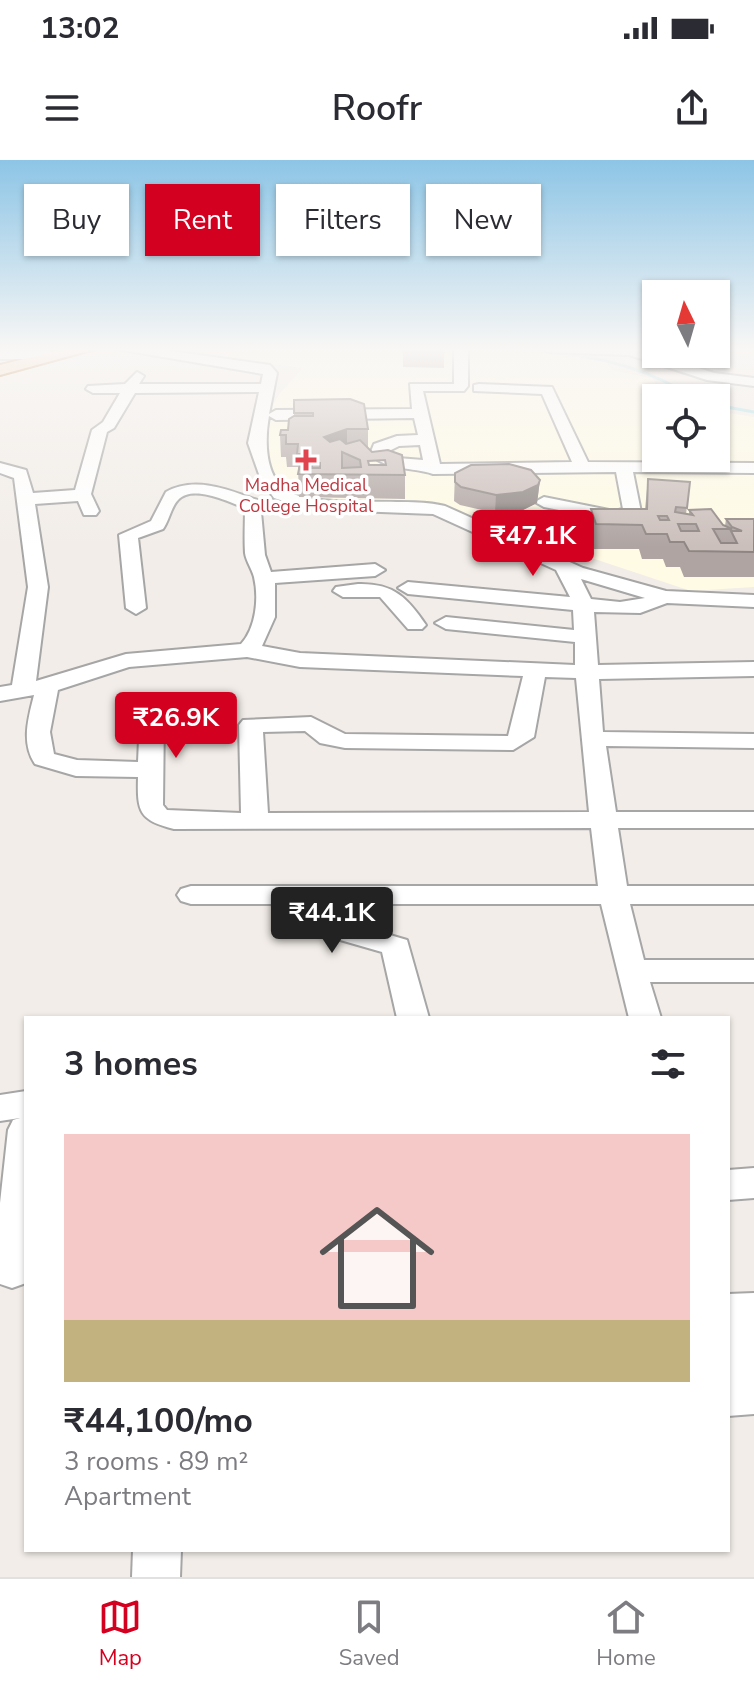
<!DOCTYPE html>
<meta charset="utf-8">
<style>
:root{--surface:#fff;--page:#f2f2f3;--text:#2b2b33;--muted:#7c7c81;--line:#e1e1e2;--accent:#d40020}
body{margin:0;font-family:"Nunito Sans",sans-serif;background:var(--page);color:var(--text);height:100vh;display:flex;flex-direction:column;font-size:30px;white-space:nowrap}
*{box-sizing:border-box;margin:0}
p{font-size:26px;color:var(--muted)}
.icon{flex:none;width:44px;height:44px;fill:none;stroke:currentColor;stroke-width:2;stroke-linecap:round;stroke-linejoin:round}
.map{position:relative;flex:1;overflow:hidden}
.sheet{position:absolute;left:24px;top:856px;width:706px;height:536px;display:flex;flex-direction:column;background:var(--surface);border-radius:0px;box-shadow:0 2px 6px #0004}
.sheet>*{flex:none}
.top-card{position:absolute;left:24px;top:24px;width:706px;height:72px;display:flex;gap:16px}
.needle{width:52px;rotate:355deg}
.tools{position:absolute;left:642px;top:120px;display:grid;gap:16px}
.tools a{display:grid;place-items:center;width:88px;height:88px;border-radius:0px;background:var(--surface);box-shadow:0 2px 6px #0004;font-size:40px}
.price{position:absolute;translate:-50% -68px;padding:0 18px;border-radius:8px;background:var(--accent);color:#fff;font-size:26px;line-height:52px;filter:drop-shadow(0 2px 4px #0008)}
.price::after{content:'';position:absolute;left:50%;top:48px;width:24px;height:18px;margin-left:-12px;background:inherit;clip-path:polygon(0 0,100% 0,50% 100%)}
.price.on{background:#222;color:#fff}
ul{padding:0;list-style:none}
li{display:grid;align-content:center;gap:16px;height:424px;padding:0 40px}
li+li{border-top:2px solid var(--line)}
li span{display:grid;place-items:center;height:248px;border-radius:0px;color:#555}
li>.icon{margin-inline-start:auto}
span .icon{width:144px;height:144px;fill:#fffc;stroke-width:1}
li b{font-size:34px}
h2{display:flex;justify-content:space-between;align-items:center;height:96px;padding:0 40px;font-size:34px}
.chip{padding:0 28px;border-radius:0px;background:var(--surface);box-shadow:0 2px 6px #0004;font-size:28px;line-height:72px}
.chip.on{background:var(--accent);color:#fff}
.status{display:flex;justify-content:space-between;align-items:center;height:56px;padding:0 40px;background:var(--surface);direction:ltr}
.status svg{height:22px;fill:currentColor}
header{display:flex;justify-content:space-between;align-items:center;height:104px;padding:0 40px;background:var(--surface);font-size:36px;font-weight:600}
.tabs{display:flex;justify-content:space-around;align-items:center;height:112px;border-top:2px solid var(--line);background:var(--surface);font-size:22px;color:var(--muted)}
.tabs a{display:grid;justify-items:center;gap:4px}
.tabs .on{color:var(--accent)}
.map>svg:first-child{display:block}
.education{fill:#fffbe5}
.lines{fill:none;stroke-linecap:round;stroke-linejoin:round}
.stream{stroke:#a6dee2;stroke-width:3}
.minor-casing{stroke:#a6a6a6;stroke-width:4}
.major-casing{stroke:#a05200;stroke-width:4}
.minor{fill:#fff;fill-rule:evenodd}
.major{fill:#ffc8a1;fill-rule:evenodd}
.wall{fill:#afa4a1;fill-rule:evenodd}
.shaded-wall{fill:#8e8683}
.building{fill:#cbbfbb;stroke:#8e8683;stroke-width:2;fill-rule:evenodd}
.health-dot{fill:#e0444e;stroke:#fff;stroke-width:3}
.labels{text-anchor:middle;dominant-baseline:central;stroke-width:7;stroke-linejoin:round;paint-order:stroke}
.far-health-label{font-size:18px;fill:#be3a42;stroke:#fff}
</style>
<div class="status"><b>13:02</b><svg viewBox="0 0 49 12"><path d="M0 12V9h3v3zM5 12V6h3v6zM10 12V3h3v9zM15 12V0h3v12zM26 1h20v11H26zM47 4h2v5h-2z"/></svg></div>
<header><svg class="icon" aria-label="menu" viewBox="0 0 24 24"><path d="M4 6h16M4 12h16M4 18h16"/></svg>Roofr<svg class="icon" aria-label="share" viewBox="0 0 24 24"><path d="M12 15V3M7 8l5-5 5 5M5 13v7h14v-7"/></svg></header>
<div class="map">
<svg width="754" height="1417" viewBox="0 0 754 1417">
<rect width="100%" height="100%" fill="#f2ede8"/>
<polygon class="education" points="238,188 503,188 606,202 612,210 653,219 659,230 682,238 656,238 656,298 716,298 716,251 754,257 754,427 691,431 429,344 335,343 294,338 273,311 264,286 267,254 280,233 303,208 223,198"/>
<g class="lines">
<g class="stream">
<path d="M561,192C612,201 651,210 694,238"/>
<polyline points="716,245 754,252"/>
</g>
<defs>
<g id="minor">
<path d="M110,188H149L270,205L277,213L269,254L276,250L412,249L410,224H454V188H468V226L464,231H423L440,304L572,302L542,234L474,231V225L479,224L552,227L588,302L754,303V313L633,312L641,352L614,361L544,347L535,342L544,337L614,351L623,349L616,312L433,314C412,307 387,311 370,294L374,284L397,276L418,275L414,258L276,260L269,256C265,278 264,315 286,330C314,350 406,336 445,346L583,408L666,431L754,435V447L667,443L640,453L594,452L598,505L754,502V516L599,519L603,572L754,574V588L606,586L616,652H754V668H618L627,726H754V744H630L644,800H754V822H650L661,858H629L601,744H301L308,751L407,780L429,858H397L382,792L288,765L277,756L272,744H191L181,741L177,735L181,729L191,726H598L591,668L174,669C139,660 137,652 138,617L76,616L35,604C21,583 28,559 34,535L0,541V527L12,525L28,427L14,318L0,313V303L26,310L33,333L75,330L92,270L103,262L120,233H93L86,229L88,226L125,224L137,212L144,216L139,224H261L263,214ZM259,232L248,283L261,320L274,338L302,347L329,350L433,354L556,410L570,437L408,422L398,428L408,434L573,450L574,470L446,457L435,463L446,469L575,482V505L300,493L262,486L275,457V423L375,416L385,410L375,404L271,412L265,395L260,341C231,331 196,315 166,332L151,361L119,375L126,448L136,454L146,448L138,378L163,369C169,361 171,347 178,340C193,324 229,342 245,348C245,362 244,378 245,393C246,401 252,409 254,417C259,438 256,468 241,484L126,494L36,521L48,427L35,344L78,341L84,355H96L99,351L91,334L107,272L114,268L135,233ZM420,285L423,300L398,298L387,292L399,286ZM581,419L645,438L620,442L591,439ZM247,497L300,507L523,516L508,576L345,574L311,557L243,560L239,565L241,653L167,650L163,645L164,556L160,551H144L140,556L138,602L77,600L54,594L50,572L58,530L129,507ZM545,517L576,518L589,652L268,653L263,572L305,571L320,583L345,588L513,590L534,577Z"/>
<polygon points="542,188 636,188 714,213 754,218 754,226 707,220 629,195 548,192"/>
<polygon points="0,191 49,191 56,195 49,199 0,199"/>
<path d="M358,424C393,423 407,437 426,465L422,469H408L380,437H343L333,431L336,427Z"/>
<polygon points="26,931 26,1123 12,1128 0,1124 0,1043 8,970 13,960 20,958 0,961 0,935"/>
<polygon points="754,1008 754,1038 728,1040 728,1010"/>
<polygon points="754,1133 754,1254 728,1256 728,1134"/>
<polygon points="133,1390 181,1390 180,1417 132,1417"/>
</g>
<polygon id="major" points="68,188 99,188 0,215 0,205"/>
</defs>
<use href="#minor" class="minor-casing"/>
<use href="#major" class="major-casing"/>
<use href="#minor" class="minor"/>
<use href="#major" class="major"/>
</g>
<g class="wall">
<polygon points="403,188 444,188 444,208 403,207"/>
<path d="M294,240L368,269V288L372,292L388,290L405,315V339L299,337L298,307H287L286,297H281L280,275L288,270L294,256ZM385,300L386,305H369L368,301Z"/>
<polygon points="455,313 540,320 537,343 521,351 495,353 460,345 454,341"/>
<polygon points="648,319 690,322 686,354 689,354 689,350 725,366 726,359 754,359 754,417 684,417 680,407 666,407 663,399 642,399 639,389 594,389 589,373 591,349 645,349"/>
</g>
<g class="shaded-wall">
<polygon points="347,269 347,291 324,299 324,277"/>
<polygon points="540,320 537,343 521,351 495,353 496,335"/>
</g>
<g class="building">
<polygon points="403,188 444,188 444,192 403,191"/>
<path d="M350,239L364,244L368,269H347L324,277L330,282L340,279L346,284L360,280L372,292L388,290L402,295L405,315L298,314L302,294H297L298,284H286V275H280L281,270H288L289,259L294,256H313V253H294V240ZM342,292L360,300L361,307L342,308ZM385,300L386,305H369L368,301ZM312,303H320V308H312Z"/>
<polygon points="509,304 531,310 540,320 538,325 523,332 496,335 461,327 455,322 455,313 471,305"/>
<path d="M648,319L690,322L687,348L676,347L675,352L693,355L689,350L711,349L723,365L732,369H713L721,383H737L731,371H742L732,367L726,359H754V392L689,391L684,382H670L667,374H646L642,365L596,364L591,349H647ZM658,356H667L669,360H660ZM678,364H696L699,371H681Z"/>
</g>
<linearGradient id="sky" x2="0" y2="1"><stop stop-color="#8dc5e6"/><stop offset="0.49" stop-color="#f9f7f5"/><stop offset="1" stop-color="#f9f7f5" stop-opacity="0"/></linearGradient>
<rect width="754" height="387" fill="url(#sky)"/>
<path class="health-dot" d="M302 288h8v8h8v8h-8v8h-8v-8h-8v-8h8z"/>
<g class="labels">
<g class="far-health-label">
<text x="306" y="325">Madha Medical<tspan x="306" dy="21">College Hospital</tspan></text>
</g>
</g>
</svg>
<div class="tools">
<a><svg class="needle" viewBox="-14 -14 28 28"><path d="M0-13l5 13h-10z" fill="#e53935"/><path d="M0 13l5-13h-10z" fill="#7c7c81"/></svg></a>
<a><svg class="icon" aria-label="locate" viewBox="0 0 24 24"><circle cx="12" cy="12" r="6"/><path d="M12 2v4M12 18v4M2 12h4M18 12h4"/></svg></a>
</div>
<b class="price" style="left:533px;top:418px">₹47.1K</b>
<b class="price" style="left:176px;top:600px">₹26.9K</b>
<b class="price on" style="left:332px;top:795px">₹44.1K</b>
<div class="top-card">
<a class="chip">Buy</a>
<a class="chip on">Rent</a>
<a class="chip">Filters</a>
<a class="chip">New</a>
</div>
<section class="sheet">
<h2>3 homes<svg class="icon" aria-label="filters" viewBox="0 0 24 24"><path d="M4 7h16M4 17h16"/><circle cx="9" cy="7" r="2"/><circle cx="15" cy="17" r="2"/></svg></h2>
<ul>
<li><span style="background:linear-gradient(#f6c9c9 75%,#c2b280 0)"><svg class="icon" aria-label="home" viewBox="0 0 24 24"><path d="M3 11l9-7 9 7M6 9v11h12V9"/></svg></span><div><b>₹44,100/mo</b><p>3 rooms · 89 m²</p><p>Apartment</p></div></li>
</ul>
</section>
</div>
<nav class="tabs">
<a class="on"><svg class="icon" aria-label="map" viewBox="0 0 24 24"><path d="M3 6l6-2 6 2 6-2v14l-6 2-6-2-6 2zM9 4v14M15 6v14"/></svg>Map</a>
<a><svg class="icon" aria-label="saved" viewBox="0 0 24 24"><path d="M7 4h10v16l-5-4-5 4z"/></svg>Saved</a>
<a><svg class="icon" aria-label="home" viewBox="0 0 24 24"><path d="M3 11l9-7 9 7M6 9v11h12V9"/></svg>Home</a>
</nav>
